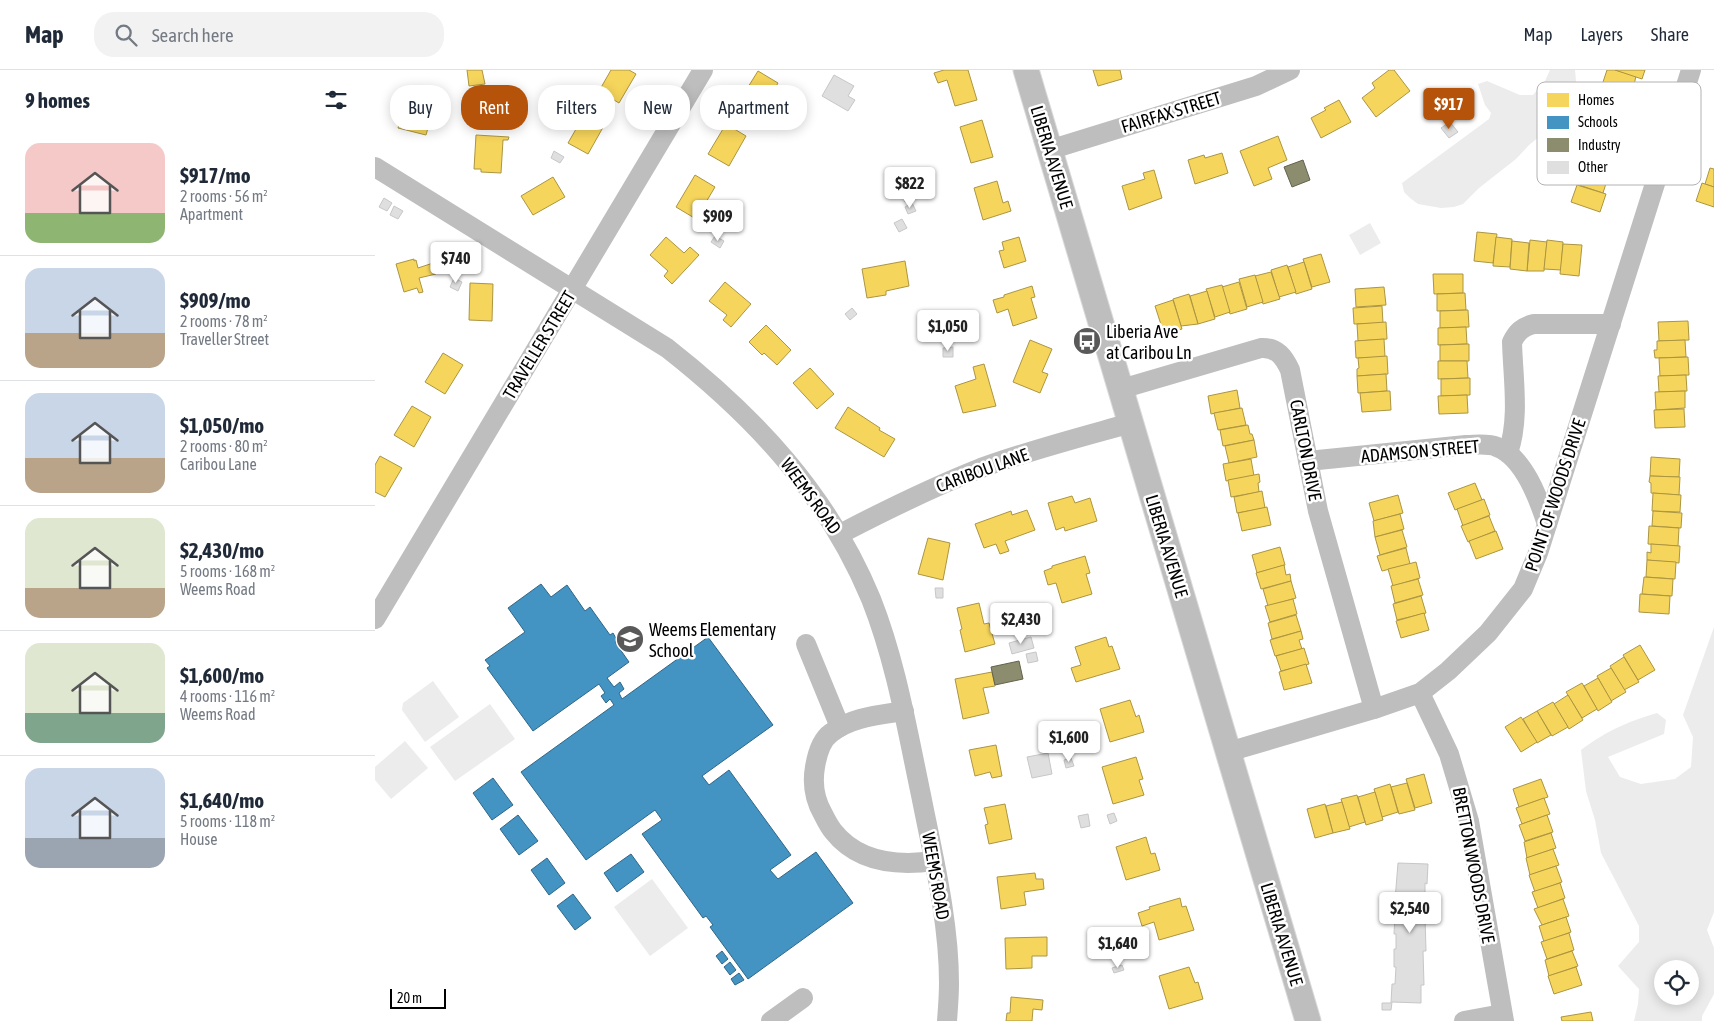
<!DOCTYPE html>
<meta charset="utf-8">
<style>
:root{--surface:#fff;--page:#f2f2f3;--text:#1f2937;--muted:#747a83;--line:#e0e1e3;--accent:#b45309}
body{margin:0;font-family:"Asap Condensed",sans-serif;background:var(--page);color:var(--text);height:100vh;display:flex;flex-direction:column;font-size:19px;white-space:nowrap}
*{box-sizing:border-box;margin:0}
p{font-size:16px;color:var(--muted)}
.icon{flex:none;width:28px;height:28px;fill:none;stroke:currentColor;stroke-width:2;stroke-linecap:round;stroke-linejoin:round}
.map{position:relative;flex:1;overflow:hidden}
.side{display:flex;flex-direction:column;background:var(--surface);width:375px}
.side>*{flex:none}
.guide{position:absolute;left:15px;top:15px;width:475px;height:45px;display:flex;gap:10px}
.fabs{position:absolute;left:1279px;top:890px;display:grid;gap:10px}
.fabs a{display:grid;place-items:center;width:45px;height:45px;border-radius:50%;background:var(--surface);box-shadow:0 2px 12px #0003;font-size:25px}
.scale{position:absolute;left:15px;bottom:12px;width:56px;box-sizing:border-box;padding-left:5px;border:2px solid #000;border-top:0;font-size:14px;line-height:18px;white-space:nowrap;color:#000;-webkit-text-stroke:4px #fff;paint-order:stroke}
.price{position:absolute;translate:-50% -42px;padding:0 11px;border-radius:5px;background:#fff;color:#222;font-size:16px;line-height:32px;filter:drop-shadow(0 1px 2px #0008)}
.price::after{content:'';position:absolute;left:50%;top:30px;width:15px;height:11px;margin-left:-8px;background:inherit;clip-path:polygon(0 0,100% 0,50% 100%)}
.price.active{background:var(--accent);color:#fff}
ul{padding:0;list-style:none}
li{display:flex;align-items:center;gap:15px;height:125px;padding:0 25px}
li+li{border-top:1px solid var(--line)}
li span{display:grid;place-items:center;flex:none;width:140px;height:100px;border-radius:15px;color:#555}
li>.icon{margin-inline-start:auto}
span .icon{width:60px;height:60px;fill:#fffc;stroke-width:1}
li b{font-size:21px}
h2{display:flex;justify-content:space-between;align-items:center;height:60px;padding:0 25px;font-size:21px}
.pill{padding:0 18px;border-radius:20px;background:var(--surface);box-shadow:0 2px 12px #0003;font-size:18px;line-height:45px}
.pill.active{background:var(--accent);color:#fff}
header{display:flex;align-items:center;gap:30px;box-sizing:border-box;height:70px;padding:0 25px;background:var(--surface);border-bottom:1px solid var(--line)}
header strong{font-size:24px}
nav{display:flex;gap:28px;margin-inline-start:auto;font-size:18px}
.search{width:350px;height:45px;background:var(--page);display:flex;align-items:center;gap:12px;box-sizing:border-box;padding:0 18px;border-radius:20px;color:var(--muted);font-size:19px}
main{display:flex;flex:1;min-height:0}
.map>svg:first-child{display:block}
.green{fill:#ececec;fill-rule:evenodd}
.homes{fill:#f6d55c;stroke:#ac9540}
.schools{fill:#4393c3;stroke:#2f6788}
.industry{fill:#8c8c6e;stroke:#62624d}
.building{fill:#dfdfdf;stroke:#c7c7c7}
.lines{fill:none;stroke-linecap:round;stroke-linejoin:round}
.major-casing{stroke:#dbdbdb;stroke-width:27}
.minor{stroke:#bebebe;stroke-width:20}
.major{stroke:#bebebe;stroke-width:25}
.labels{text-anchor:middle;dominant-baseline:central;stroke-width:5;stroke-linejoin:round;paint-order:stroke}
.street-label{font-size:18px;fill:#000;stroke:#fff}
.poi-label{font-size:18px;fill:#000;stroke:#fff;text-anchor:start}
.key{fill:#fff;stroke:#b2b2b2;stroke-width:1}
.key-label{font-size:14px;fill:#000}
</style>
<header>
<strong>Map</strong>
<div class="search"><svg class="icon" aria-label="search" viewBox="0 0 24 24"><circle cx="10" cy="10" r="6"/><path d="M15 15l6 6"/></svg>Search here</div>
<nav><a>Map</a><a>Layers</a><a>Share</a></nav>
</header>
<main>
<section class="side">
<h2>9 homes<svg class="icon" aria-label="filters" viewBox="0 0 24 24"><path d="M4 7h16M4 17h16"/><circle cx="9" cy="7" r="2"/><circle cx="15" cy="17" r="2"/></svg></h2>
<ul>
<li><span style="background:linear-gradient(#f6c9c9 70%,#8fb573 0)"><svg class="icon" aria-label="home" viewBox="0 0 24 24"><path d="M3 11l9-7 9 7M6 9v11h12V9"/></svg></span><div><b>$917/mo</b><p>2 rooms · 56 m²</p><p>Apartment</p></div></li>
<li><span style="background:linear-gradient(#c9d6e8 65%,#b9a48a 0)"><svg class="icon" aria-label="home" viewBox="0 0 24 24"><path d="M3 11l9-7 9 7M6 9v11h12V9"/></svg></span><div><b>$909/mo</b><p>2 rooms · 78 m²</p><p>Traveller Street</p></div></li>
<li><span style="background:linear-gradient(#c9d6e8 65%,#b9a48a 0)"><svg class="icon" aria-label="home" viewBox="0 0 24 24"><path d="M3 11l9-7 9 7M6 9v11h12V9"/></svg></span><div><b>$1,050/mo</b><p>2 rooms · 80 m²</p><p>Caribou Lane</p></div></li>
<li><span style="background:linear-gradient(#dfe7d0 70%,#b9a48a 0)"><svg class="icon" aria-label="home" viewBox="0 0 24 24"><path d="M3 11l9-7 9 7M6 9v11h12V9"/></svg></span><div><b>$2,430/mo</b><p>5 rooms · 168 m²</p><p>Weems Road</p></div></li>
<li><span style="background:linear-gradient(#dfe7d0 70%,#7fa58c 0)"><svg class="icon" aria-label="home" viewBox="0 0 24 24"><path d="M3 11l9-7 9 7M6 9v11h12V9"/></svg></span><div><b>$1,600/mo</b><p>4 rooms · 116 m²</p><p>Weems Road</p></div></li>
<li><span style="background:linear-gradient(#c9d6e8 70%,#9aa5b1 0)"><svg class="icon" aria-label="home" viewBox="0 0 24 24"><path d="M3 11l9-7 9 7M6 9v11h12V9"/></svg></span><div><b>$1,640/mo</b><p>5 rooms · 118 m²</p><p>House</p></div></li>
</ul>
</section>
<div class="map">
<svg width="1339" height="951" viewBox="0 0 1339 951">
<rect width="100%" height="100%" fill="#fff"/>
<g class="green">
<polygon points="1175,0 1200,0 1201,11 1195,30 1175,58 1154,75 1141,89 1104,118 1088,134 1079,137 1066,138 1043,134 1035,128 1029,122 1027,113 1114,49 1116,43 1110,35 1103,14 1112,11 1145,25 1158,25 1170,11"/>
<polygon points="995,153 1006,173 985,185 974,165"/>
<path d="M1339,557V842L1332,860L1339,878V924L1327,946V951H1259L1263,934L1264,919L1243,896L1264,872V856L1226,783L1220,750L1211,721L1206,680C1232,661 1251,652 1282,643L1291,650L1289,664L1233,687L1245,707L1266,714L1300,709L1316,697L1318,667L1308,645ZM1288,899H1315V926H1288Z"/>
<polygon points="58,611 84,647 50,672 27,640 28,633"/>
<polygon points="115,634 140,669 80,711 55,677"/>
<polygon points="30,671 53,698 16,729 0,710 0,697"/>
<polygon points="277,809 313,858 275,886 239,837"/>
</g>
<g class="homes">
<polygon points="92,0 107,0 110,14 94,16"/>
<polygon points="236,0 254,0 261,4 244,33 224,21"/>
<polygon points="569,0 593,0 602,30 580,36 572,10 563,13 559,3"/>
<polygon points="718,0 745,0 747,9 723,16"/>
<polygon points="1014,0 1019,0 1035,21 1001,47 987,28 1000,18 997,13"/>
<polygon points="1232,0 1240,0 1261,6 1257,24 1227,15"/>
<polygon points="1240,0 1270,0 1267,9"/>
<polygon points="383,1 403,13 386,42 365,30"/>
<polygon points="41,27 52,29 47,44 61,48 60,52 55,51 51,65 23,58 28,40 37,42"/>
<polygon points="964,30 976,52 946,68 936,48 951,40 949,38"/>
<polygon points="212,40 231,52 213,84 193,73"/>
<polygon points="607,50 618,87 596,93 585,57"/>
<polygon points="351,54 371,66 354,96 333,84"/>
<polygon points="101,65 134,67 133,70 128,70 126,103 106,102 106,99 99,99"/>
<polygon points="903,66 912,90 893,98 897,109 879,116 865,81"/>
<polygon points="847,83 853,103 820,114 813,90 829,85 830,88"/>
<polygon points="1206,98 1233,107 1228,123 1201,114"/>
<polygon points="1335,98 1339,99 1339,117 1330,114"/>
<polygon points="779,100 787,128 754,140 747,116 770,109 768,103"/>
<polygon points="320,105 340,117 321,149 301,137"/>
<polygon points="178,107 190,127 158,145 146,126"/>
<polygon points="622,111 628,133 633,131 636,141 608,150 599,118"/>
<polygon points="1327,113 1339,117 1339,137 1321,131"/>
<polygon points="1202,115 1231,124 1225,142 1196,132"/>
<polygon points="1102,162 1122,164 1118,193 1099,191"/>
<polygon points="291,167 309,183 315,177 324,185 297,214 289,206 293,201 275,185"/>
<polygon points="644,167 651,191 629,198 624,181 629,180 627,172"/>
<polygon points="1121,167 1137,169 1135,197 1118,196"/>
<polygon points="1155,170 1172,172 1169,201 1152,201"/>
<polygon points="1172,170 1188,172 1186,200 1169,199"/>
<polygon points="1137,171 1154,173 1152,201 1135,199"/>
<polygon points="1188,174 1207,175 1204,206 1185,204"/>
<polygon points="946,184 955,212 937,217 928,189"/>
<polygon points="39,189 39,191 41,190 43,198 58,193 61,204 44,208 48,222 44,223 42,218 29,222 21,194"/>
<polygon points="530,191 534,216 511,221 511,225 492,228 487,199"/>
<polygon points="929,192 937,219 921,224 913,197"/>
<polygon points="912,195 921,222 904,227 896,200"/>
<polygon points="896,202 905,229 888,234 880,206"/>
<polygon points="1058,204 1088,204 1088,223 1059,224"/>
<polygon points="880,205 888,232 872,237 864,209"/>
<polygon points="350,212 376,234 356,257 348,250 352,245 334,231"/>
<polygon points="864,212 872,239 855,244 847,217"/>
<polygon points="95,213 118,214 117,251 94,250"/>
<polygon points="847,215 855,242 840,247 831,219"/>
<polygon points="657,216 660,227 656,228 662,248 638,256 633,239 622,243 618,230 629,227 629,225"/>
<polygon points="1009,217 1011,235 981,237 980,219"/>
<polygon points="832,221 840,249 823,254 815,226"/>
<polygon points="1090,223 1091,240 1062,241 1062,224"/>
<polygon points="814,224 823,254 806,256 798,229"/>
<polygon points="798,230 807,259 789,264 780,236"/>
<polygon points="1007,236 1008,253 979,254 978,238"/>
<polygon points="1093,240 1094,257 1065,258 1065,241"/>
<polygon points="1313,251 1314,270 1284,271 1283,252"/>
<polygon points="1011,252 1012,269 983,271 982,254"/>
<polygon points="391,255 416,280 402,295 389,283 387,285 374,272"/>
<polygon points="1091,257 1092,274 1063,275 1063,258"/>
<polygon points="1009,269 1010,287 981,288 980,271"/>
<polygon points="655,270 677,279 667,302 673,304 665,323 638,312"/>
<polygon points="1310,270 1311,287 1280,288 1279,280 1282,280 1282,271"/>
<polygon points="1094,274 1094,291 1065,291 1065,275"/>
<polygon points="68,283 88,295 70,324 50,312"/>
<polygon points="1012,286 1013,304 982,306 982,299 984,298 983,288"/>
<polygon points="1313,287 1314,305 1285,306 1284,288"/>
<polygon points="1063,291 1092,291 1093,308 1063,309"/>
<polygon points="609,294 621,336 588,343 580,316 601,309 598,297"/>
<polygon points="435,298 459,324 442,339 418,313"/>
<polygon points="1011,304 1012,321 983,323 982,306"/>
<polygon points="1311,305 1312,321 1284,322 1283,306"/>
<polygon points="1095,308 1095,325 1066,326 1066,309"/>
<polygon points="862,320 865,338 836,344 833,326"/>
<polygon points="1012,321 1015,321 1016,340 987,342 985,323"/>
<polygon points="1310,321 1310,338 1281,340 1280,322"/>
<polygon points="1092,325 1093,343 1064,344 1063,326"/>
<polygon points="37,336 56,347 39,377 19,365"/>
<polygon points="473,337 505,358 504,360 520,369 509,387 460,358"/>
<polygon points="867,338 871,355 843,360 839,343"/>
<polygon points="1309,339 1310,357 1280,358 1279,340"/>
<polygon points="873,355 875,364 877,364 879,370 848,376 845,360"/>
<polygon points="879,370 882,387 854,393 850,376"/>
<polygon points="5,386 27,398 10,427 0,422 0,395"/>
<polygon points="1276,387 1305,389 1304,407 1275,406"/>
<polygon points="876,389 879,406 851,411 848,394"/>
<polygon points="884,404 885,412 883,413 884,422 856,427 853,410"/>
<polygon points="1275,406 1305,407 1304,425 1276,423 1276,413 1274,412"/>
<polygon points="1100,413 1107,430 1080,440 1073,423"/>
<polygon points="887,421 890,438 862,443 859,427"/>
<polygon points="1278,423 1306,425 1305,442 1277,441"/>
<polygon points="1023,425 1028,443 999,451 994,433"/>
<polygon points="697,426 700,433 715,428 722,451 690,461 689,457 681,460 673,433"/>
<polygon points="1109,429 1115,445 1088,456 1082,439"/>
<polygon points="892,437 896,455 867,461 863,443"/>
<polygon points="652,440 660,460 630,471 634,481 625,484 621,474 609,478 600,454 636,441 637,445"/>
<polygon points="1278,441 1307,443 1306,458 1277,456"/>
<polygon points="1025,444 1029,459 1000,467 998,451"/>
<polygon points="1114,446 1120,461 1093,472 1086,456"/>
<polygon points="1274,456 1304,458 1303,476 1273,474"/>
<polygon points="1027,460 1032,477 1005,485 1000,467"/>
<polygon points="1121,461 1128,479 1101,489 1094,471"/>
<polygon points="553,468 575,473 568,510 543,504"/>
<polygon points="1276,474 1305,476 1304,493 1272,490 1272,482 1276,483"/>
<polygon points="905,477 910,495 882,503 877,485"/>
<polygon points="1031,478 1035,494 1007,501 1002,486"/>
<polygon points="710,486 715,503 711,504 717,524 687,533 681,513 673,515 669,501 677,498 677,496"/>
<polygon points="1272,490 1301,492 1300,509 1271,507"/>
<polygon points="1041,492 1045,508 1018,516 1013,499"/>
<polygon points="909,495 911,505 915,504 916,511 886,519 881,503"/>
<polygon points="1269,507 1298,509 1297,526 1267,524"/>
<polygon points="1043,509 1048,525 1020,533 1016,516"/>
<polygon points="916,511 921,528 893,536 888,519"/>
<polygon points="1265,524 1295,526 1294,544 1264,542"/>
<polygon points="1046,526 1051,543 1022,550 1018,534"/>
<polygon points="918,529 922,544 895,552 890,536"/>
<polygon points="604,533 609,554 614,553 620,574 590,582 585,560 587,559 582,538"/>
<polygon points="1049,543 1054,560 1026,568 1021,551"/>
<polygon points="921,545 926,561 897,569 893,553"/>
<polygon points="926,561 928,569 924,570 927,579 900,586 895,570"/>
<polygon points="731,567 734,577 737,576 745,599 701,612 696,598 706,595 700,577"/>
<polygon points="1265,575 1280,600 1263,610 1248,585"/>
<polygon points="929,578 934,594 906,601 901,586"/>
<polygon points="1249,587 1264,612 1249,620 1235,596"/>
<polygon points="931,594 937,613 909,620 904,602"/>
<polygon points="1236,598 1251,622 1236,631 1222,606"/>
<polygon points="617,602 620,616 608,618 614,643 588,649 580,609"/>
<polygon points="1223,608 1237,632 1223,641 1209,616"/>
<polygon points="1207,613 1222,639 1207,648 1191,622"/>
<polygon points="1193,625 1208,650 1194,659 1179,634"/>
<polygon points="755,630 761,647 764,645 769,662 735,672 725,639"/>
<polygon points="1178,632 1193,657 1177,666 1162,641"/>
<polygon points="1162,641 1176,665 1162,673 1148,649"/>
<polygon points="1146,647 1162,672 1146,682 1130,657"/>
<polygon points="621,675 627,706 617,708 615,702 600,706 594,680"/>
<polygon points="761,687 768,709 764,710 769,725 738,734 727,697"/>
<polygon points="1049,704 1057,733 1040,738 1031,709"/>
<polygon points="1166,709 1173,727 1144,737 1138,719"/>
<polygon points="1032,713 1040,740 1024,744 1016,717"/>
<polygon points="1015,714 1023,742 1007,747 999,719"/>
<polygon points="1000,722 1008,750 991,755 983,727"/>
<polygon points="982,725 990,752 974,757 966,729"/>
<polygon points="1169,728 1175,744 1147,754 1141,738"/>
<polygon points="967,732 975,759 958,763 951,736"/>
<polygon points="630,734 637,769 614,774 610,755 613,754 609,738"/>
<polygon points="950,734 958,763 940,768 932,739"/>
<polygon points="1172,745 1178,762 1150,771 1144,755"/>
<polygon points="1176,763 1181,778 1152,788 1149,772"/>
<polygon points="771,767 776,784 780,783 785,800 751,810 741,777"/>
<polygon points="1178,779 1184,795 1155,805 1151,788"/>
<polygon points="1181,796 1187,812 1160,822 1154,805"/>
<polygon points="660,803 661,809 668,809 669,819 649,822 651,835 626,839 622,807"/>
<polygon points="1185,813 1190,828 1163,838 1157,822"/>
<polygon points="805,828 807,837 811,836 819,860 784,870 779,852 767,856 763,843 775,839 774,837"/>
<polygon points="1188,829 1194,846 1167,855 1159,839"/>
<polygon points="1191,847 1196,862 1169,872 1164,856"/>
<polygon points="1194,863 1199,880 1172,889 1166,872"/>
<polygon points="672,867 672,886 657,886 657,898 631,899 630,868"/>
<polygon points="1197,881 1203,896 1174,906 1170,890"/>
<polygon points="814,897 820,913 823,912 828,929 794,939 784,906"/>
<polygon points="1201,897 1207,915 1179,924 1173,906"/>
<polygon points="636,927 668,930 667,940 658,939 657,951 631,951 632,943 635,943"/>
<polygon points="1216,942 1218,951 1187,951 1186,947"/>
</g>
<g class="schools">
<polygon points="166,514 176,527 192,515 210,541 215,537 235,565 238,563 242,570 240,572 254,592 232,608 239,617 245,612 249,619 244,623 247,629 333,567 398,655 327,706 334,715 354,700 416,785 395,800 403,809 441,782 478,833 373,909 335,857 338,855 331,846 328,848 267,764 287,750 280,740 211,790 146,702 239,635 235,629 231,633 226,626 230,623 224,614 158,661 112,598 115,596 110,590 150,562 133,538"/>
<polygon points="118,708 138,735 117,750 98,723"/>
<polygon points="143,745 163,771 144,785 125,759"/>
<polygon points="256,784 269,802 242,822 229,803"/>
<polygon points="172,788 190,813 174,825 156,800"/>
<polygon points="198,824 216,848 200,860 182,836"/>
<polygon points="347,881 353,889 347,894 341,886"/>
<polygon points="355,892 361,900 355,905 349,897"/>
<polygon points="364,903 369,910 360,915 356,909"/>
</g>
<g class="industry">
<polygon points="928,90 935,110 917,117 909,97"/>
<polygon points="644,591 648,609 620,615 616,597"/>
</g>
<g class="building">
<polygon points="459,5 479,16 473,26 480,30 473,41 447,26"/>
<polygon points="143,27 145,40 135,41 133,28"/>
<polygon points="1075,52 1083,62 1074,68 1066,58"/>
<polygon points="179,81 189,87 185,93 176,88"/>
<polygon points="540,123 541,129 530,132 528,127"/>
<polygon points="9,128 17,133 12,141 4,137"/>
<polygon points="537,133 541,141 533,144 530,137"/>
<polygon points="19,136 28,141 23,149 15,145"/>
<polygon points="527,149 532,158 524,162 519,153"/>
<polygon points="340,166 349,171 345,178 336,172"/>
<polygon points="79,208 87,212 83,221 75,217"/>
<polygon points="477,238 482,244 475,250 470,244"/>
<polygon points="578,277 578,287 568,287 568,278"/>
<polygon points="560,518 568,518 568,528 561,528"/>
<polygon points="656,567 659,578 637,584 634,573"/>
<polygon points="661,582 663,591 653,593 651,584"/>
<polygon points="673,683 677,704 657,708 652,687"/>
<polygon points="696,688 699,696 691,698 689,690"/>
<polygon points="739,743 742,751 735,754 732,745"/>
<polygon points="713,744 715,756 706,758 703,746"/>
<polygon points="1023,793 1053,794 1052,814 1050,813 1050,830 1052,830 1052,848 1050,847 1051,881 1048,881 1049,915 1046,915 1046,933 1017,932 1016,940 1007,940 1007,933 1016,933 1017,914 1020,914 1021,897 1019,897 1019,879 1021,879 1021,864 1019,864 1020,845 1022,845 1023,830 1020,830"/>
<polygon points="747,895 749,900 739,903 737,898"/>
</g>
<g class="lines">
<defs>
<polyline id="major" points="651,0 933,951"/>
</defs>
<use href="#major" class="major-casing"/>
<g class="minor">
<polyline points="674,80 881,16 915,0"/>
<path d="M0,97L292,278C380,347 453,425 496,529C521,592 532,659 546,725C558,786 574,850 574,913C574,926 573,938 572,951"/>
<path d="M746,319L886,278C902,277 909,287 915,300L943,441L999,639"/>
<path d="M1133,383C1145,348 1138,309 1137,272C1142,262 1147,257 1159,254H1236"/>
<path d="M933,391L1091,375C1101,375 1113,373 1122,377C1149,387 1164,430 1172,454"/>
<path d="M465,464C511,440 558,417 606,398C655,380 706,367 756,353"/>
<polyline points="0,549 328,0"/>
<polyline points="431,574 465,657"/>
<polyline points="1045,623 1074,684 1094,751 1129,951"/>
<path d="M529,641C504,645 476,647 456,663C446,670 442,685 440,697C437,714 440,730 448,744C451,750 454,756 458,761C483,793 523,796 559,791"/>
<polyline points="853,682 999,639 1045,623 1073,601 1113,563 1148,519 1163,483 1316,0"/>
<polyline points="396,951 428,928"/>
<polyline points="1089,951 1127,944"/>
</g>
<use href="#major" class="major"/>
</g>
<defs>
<symbol id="bus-disc" viewBox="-11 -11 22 22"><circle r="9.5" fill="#595959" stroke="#fff"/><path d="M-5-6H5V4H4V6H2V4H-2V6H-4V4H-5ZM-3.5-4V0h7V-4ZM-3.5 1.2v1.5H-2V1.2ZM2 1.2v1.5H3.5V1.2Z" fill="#fff"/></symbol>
<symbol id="school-disc" viewBox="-11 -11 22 22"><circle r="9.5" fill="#595959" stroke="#fff"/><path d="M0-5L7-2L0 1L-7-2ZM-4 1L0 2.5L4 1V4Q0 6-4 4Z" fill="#fff"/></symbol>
</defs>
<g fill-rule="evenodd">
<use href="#bus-disc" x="696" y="255" width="32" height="32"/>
<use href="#school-disc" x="239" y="553" width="32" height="32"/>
</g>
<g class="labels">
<g class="street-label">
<text transform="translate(796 42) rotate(-17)">FAIRFAX STREET</text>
<text transform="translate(677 87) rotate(73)">LIBERIA AVENUE</text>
<text transform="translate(164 275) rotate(-59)">TRAVELLER STREET</text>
<text transform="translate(931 380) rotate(79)">CARLTON DRIVE</text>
<text transform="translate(1045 381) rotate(-5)">ADAMSON STREET</text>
<text transform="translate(607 400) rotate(-20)">CARIBOU LANE</text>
<text transform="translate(1180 425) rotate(-72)">POINT OF WOODS DRIVE</text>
<text transform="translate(436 426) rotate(54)">WEEMS ROAD</text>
<text transform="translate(792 476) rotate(73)">LIBERIA AVENUE</text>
<text transform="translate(1099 795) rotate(79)">BRETTON WOODS DRIVE</text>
<text transform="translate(561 806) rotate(80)">WEEMS ROAD</text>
<text transform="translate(907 864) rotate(73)">LIBERIA AVENUE</text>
</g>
<g class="poi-label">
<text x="731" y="261">Liberia Ave<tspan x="731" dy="21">at Caribou Ln</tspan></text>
<text x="274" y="559">Weems Elementary<tspan x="274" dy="21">School</tspan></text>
</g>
</g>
<rect x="1162" y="12" width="164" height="103" rx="8" class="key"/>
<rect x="1172" y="23" width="22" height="14" fill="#f6d55c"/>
<rect x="1172" y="46" width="22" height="13" fill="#4393c3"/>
<rect x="1172" y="68" width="22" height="14" fill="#8c8c6e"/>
<rect x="1172" y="91" width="22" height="13" fill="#dfdfdf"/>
<g class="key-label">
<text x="1203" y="35">Homes</text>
<text x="1203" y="57">Schools</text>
<text x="1203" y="80">Industry</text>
<text x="1203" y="102">Other</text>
</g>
</svg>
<div class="fabs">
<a><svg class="icon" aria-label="locate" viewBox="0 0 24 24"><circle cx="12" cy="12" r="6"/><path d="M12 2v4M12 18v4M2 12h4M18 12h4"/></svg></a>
</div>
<div class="scale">20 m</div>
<b class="price active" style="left:1074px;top:60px">$917</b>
<b class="price" style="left:535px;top:139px">$822</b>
<b class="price" style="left:343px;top:172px">$909</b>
<b class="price" style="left:81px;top:214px">$740</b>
<b class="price" style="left:573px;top:282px">$1,050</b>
<b class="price" style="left:646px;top:575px">$2,430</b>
<b class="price" style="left:694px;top:693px">$1,600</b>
<b class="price" style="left:1035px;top:864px">$2,540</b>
<b class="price" style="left:743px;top:899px">$1,640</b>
<div class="guide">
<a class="pill">Buy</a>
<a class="pill active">Rent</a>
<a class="pill">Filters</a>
<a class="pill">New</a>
<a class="pill">Apartment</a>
</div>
</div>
</main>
